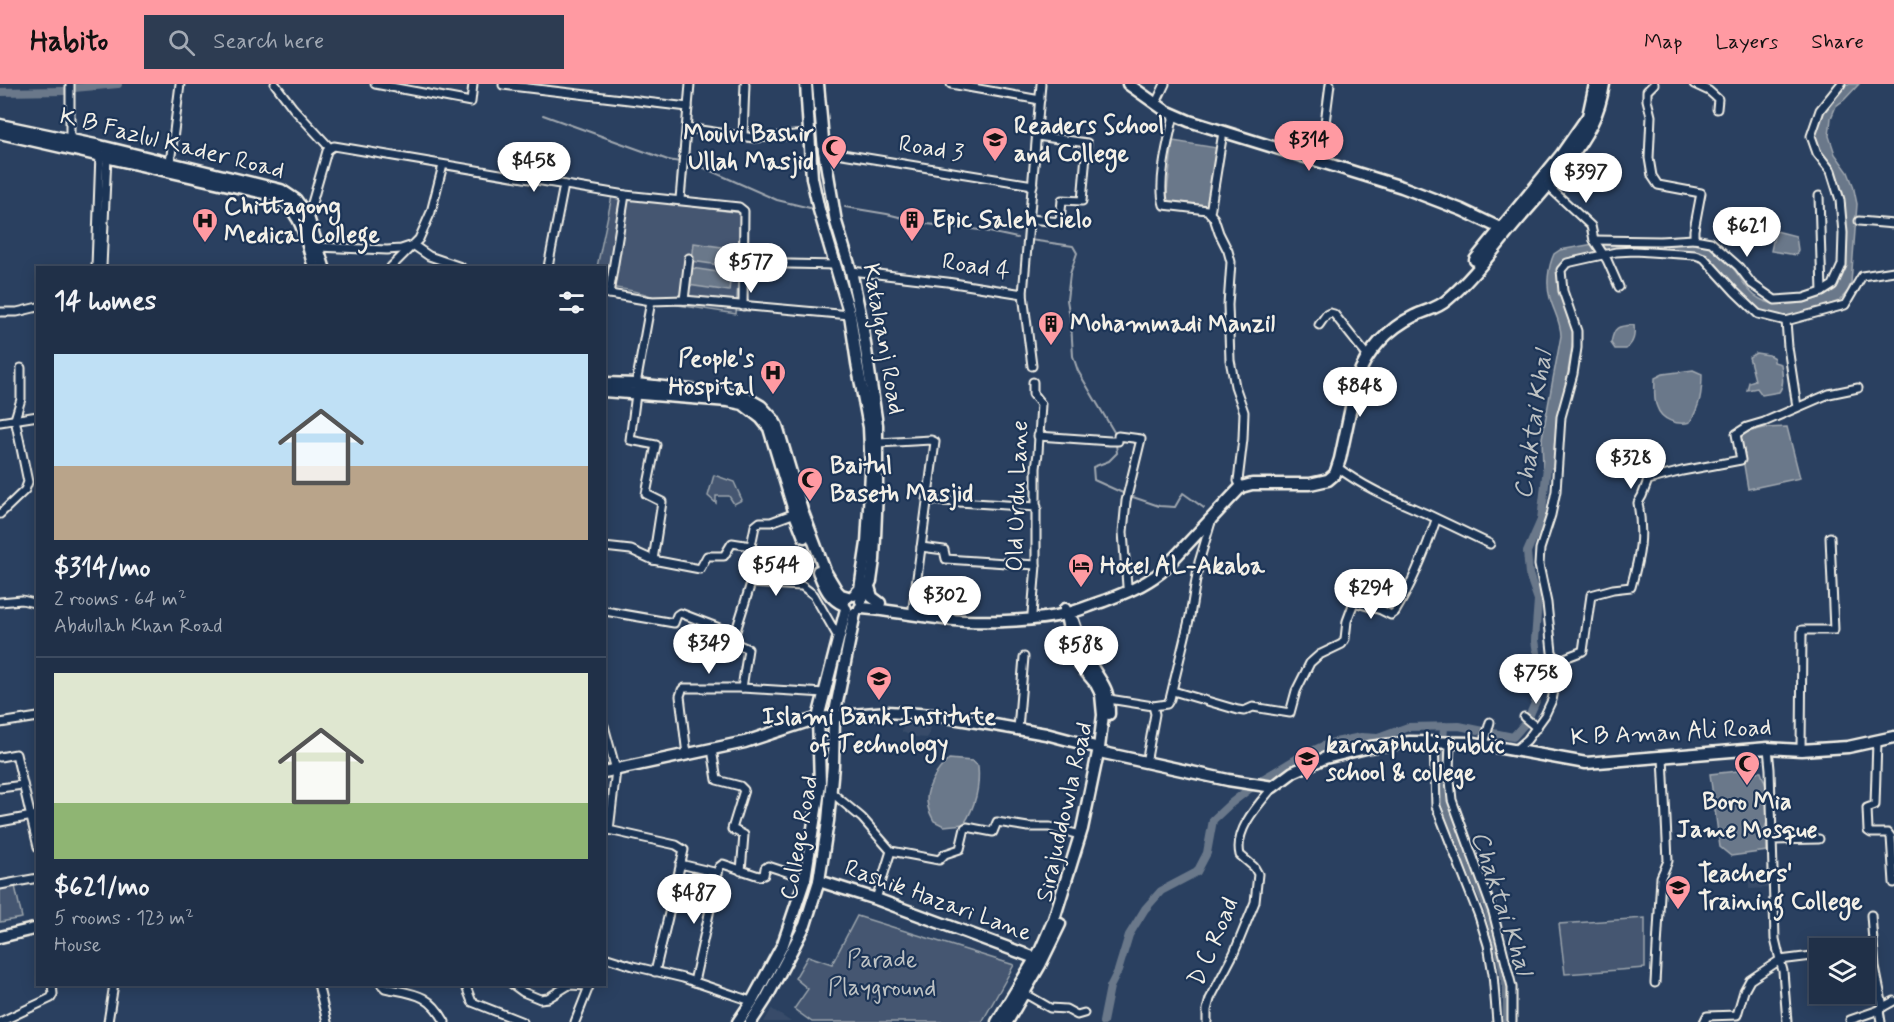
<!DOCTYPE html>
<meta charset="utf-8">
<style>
:root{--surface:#203048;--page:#2d3c52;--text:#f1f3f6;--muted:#a2a9b4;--line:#3d4b60;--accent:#ff9aa2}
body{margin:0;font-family:Mynerve,sans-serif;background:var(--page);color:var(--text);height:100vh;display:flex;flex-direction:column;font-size:22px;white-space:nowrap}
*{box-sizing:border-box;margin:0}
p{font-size:20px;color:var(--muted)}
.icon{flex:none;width:33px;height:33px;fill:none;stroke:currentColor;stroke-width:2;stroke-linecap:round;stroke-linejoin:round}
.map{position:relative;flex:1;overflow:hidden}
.panel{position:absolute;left:36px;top:182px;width:570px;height:720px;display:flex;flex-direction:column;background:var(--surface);border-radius:0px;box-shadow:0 3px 15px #0003,0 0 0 2px var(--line)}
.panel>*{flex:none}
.tools{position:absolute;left:1809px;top:854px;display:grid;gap:12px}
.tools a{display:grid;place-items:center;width:66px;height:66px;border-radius:0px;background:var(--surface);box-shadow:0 3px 15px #0003,0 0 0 2px var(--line);font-size:30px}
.price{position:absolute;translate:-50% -51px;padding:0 14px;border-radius:21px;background:#fff;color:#222;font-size:20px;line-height:39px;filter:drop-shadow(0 2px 3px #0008)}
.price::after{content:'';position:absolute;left:50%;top:36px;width:18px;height:14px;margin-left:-9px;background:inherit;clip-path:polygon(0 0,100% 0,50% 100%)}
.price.on{background:var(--accent);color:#111}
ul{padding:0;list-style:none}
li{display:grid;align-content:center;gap:12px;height:318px;padding:0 18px}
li+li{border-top:2px solid var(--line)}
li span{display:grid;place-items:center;height:186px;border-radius:0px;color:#555}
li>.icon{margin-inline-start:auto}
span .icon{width:108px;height:108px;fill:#fffc;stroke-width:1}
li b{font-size:26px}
h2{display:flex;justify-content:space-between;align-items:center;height:72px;padding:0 18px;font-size:26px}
header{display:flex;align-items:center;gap:36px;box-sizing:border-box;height:84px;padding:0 30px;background:var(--accent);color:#111}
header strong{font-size:28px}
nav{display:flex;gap:33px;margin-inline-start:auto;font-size:21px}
.search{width:420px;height:54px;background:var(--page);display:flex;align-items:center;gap:15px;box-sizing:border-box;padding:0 21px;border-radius:0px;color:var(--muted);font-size:22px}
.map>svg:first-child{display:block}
.built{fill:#374c69}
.green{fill:#445771;stroke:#9ca4ac;stroke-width:1.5}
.water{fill:#6a788a;stroke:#a1a8b0;stroke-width:1.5}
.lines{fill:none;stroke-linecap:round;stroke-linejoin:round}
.stream{stroke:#a1a8b0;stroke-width:2}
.canal{stroke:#6a788a;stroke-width:8}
.street-casing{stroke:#f4f1e8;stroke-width:11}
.secondary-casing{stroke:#f4f1e8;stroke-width:15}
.primary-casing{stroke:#f4f1e8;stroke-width:15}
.street{stroke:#1d3557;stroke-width:7}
.secondary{stroke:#1d3557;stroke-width:10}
.primary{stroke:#1d3557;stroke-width:10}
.labels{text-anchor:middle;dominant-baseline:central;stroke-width:4.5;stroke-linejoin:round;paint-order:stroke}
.poi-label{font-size:24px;font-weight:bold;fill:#f4f1e8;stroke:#1d3557;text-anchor:start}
.street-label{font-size:24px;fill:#f4f1e8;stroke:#1d3557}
.park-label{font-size:24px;fill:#bfc3c4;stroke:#1d3557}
.water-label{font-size:26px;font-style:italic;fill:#bdc1c2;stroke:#1d3557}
</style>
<header>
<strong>Habito</strong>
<div class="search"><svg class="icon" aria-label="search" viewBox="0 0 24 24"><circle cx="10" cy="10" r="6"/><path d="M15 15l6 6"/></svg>Search here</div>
<nav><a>Map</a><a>Layers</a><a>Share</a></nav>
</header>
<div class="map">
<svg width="1894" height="938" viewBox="0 0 1894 938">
<rect width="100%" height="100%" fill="#2a4060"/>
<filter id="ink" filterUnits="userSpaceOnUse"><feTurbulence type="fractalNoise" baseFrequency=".0167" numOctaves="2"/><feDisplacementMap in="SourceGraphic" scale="12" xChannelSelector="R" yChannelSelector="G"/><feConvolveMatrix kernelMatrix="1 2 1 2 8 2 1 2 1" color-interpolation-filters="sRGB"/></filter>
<g filter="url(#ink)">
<g class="built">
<polygon points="905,631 931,634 929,651 927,654 915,653 902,648"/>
<polygon points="1769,788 1770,804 1749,805 1749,789"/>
<polygon points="772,924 772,925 791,938 764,938"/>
</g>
<g class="green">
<path d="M612,112L742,129L736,230L665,219C647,207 625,206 605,202L604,183H597Z"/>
<polygon points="714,391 734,398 742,416 734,420 729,412 716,412 716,419 708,412"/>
<polygon points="15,802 22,834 0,838 0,805"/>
<polygon points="857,832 1014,881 982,938 812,938 794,925 808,905 795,894 808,872 832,880"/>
<polygon points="1645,834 1645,884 1565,890 1559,840"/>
</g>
<g class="water">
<path d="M1846,0H1859L1844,16L1836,22L1831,34L1829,52L1835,70L1848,88L1853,101L1857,120L1851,199L1848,207L1839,217L1803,231L1779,232L1767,230L1755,225L1706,173L1630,166L1573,175L1559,187C1557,212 1574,229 1574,250L1565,306L1556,342L1554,384H1543L1542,354L1561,252C1561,238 1554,228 1550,214C1546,201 1548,183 1554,170L1560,166L1605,158L1706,159C1717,166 1725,174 1733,184C1741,194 1748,209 1760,215C1773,222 1787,221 1801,219C1811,217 1824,214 1831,207C1851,187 1844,120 1838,94C1834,85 1827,79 1822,71C1803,44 1830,20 1846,0Z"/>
<polygon points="1173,57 1217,64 1207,121 1166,117"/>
<polygon points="1776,147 1796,152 1798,166 1796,171 1771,167 1774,152"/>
<polygon points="694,159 735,165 732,183 692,177"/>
<polygon points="691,184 731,190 729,207 688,201"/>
<path d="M1634,241C1635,252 1634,258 1626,265H1615L1611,259C1614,242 1618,242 1634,241Z"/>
<path d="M1756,269L1769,271L1774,274V278L1781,280C1782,290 1785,300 1779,308L1762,311L1757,304L1747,306L1749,298L1755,296L1749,273Z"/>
<path d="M1693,286L1702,290C1702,309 1700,322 1690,338C1678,342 1661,336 1657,323C1653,315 1655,303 1655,294L1663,290Z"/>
<polygon points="1787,343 1800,394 1748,405 1740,357 1740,350 1764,344"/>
<path d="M949,675L972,677L978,682C980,703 975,723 964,740L944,742L934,737C932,733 929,728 928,723C923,706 937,686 949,675Z"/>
<polygon points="1738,687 1761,688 1766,702 1768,736 1761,753 1767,757 1767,767 1731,772 1720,763 1710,690"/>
</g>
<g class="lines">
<g class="stream">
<polyline points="543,31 668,76 680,78"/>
<polyline points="686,79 702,83 777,116 810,124"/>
<polyline points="845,123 887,130 927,140 980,146 1017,154"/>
<polyline points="1030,156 1073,162 1077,169 1070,190 1067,216 1071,239 1073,272 1078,287 1114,348 1115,354"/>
<polyline points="1116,360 1117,369 1109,377 1093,383 1094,396 1125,410"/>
<polyline points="1130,412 1159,422 1175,423 1183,409 1204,424"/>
</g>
<g class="canal">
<polyline points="74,4 118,0"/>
<polyline points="0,8 64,7"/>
<polyline points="1444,642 1442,678 1445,718 1459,757 1487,823 1499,865 1507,905 1507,938"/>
<polyline points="1103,938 1110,903 1118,887 1129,851 1145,825 1161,807 1197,788 1207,769 1213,736 1230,720 1261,696 1303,671 1330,659 1361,653 1378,654 1408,643 1459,642 1513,653 1527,637 1536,617 1540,602 1539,581 1535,556 1538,516 1529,490 1527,468 1541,436 1548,374"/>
</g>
<defs>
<g id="street">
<polyline points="70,0 70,56"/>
<polyline points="275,0 293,24 330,64"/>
<polyline points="375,0 471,18 473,0"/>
<polyline points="951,0 1040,16"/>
<polyline points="1654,0 1647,7 1647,16 1651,32 1649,74 1652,92 1658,101 1701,109 1694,146 1694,155 1711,158 1739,183 1752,200 1775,216 1804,214 1822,208 1833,201 1842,181 1843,149 1840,116 1831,87 1817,69 1811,52 1820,26 1841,0"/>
<polyline points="1694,0 1709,7 1718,15 1717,25"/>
<polyline points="503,1 688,23"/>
<polyline points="1156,19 1165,0"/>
<path d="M1174,31C1169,54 1157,98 1164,121L1207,126L1214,134L1219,149L1228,167L1231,178L1228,221L1230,276L1235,302L1244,328L1243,355L1238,397L1241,403"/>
<polyline points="687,44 754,54 808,50"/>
<polyline points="743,52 745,0"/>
<polyline points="330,64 334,62 625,111 739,123 744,127 743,222"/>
<polyline points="824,67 1033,101"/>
<polyline points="1316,75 1325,39 1330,0"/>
<polyline points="170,79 180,0"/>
<polyline points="1548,102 1591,142 1594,156 1607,176 1619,203"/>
<polyline points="1819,112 1822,208"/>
<polyline points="680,115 690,0"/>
<polyline points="1210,129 1223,48"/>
<polyline points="308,133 327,67 330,64"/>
<polyline points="1030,135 1060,138 1062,116 1082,117 1087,59 1037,52"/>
<polyline points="1859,137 1894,140"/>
<polyline points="1594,156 1660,157 1694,155"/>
<polyline points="413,161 429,172 461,183"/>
<polyline points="317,163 387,166 401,165 410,162"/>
<polyline points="743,179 836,181"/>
<polyline points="96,183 100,69"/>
<polyline points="102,183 107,72"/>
<polyline points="391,183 419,155 431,128 443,81"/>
<polyline points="548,183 564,101"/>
<polyline points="851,187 947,198 1023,210 1032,282"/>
<polyline points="604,209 651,217 684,216 850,231"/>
<polyline points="609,210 625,111"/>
<polyline points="1023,210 1041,0"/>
<polyline points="684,216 689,174"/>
<polyline points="0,228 17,228 38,223"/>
<polyline points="1786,237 1788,263 1797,323"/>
<polyline points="1319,241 1326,231 1330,229 1334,230 1365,269"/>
<polyline points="636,300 651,217"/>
<polyline points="636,310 630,356 656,361 646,410 662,418 653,476"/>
<polyline points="0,338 38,332"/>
<polyline points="1038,352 1110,357 1118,357 1118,352 1141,355 1126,417 1123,448 1127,502"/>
<polyline points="878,359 931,356 935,358 913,524"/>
<path d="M1337,383C1366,405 1395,416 1427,430C1448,440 1469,450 1490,460"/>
<polyline points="927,416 1037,423"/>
<polyline points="0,430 25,406 28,398 15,335 21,315 21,284"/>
<polyline points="604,463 631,466 653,476 700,485 707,472 724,472 732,459 751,462"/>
<polyline points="921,463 944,466 946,475 1036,481"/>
<polyline points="751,499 802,502 814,511 838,553"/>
<polyline points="0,518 22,516 38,520"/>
<polyline points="605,527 674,539 677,531 680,529 735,550"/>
<polyline points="1032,530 1036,481 1036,384 1038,369 1041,320 1033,310 1033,298"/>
<path d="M1557,577L1583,567L1591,511L1613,505L1631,503C1640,471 1644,452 1638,419L1642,412L1648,396L1682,387L1741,376L1736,350L1747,343L1764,338L1829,310L1858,304"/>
<polyline points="742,604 748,565 735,559 735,550 751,499 751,462 755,442 760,438 771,438 798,428"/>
<path d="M1173,607L1238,626L1244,627L1253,623L1290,629L1296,607L1310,579L1319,571L1342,560L1345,555L1347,537L1354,518L1381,526L1391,531L1395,528C1413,499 1425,468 1436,436"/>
<polyline points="1106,617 1109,615 1153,622 1167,620 1170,615 1190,532 1199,478 1211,438"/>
<polyline points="1524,633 1537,644"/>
<polyline points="0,639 38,633"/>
<polyline points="604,642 616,686 609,746"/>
<polyline points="1018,645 1024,573"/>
<polyline points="1877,657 1875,721 1867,724 1868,747 1871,749 1888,749 1891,753 1894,799"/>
<polyline points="1434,658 1436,722 1479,832 1488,861 1493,890 1497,938"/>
<polyline points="1450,658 1449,687 1452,716 1493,828 1512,903 1512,938"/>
<polyline points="1484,660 1490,638"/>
<polyline points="712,665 717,696 740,702 744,706 732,745 744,751 741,787"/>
<polyline points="1801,666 1802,546 1834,546 1830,453"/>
<polyline points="1514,667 1527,656 1545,631 1552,616 1556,597 1557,577 1552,568 1547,519 1539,481 1540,465 1551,431 1556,407 1561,333 1573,290 1577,264 1577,247 1563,207 1561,186 1567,179 1616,168 1635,167 1695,171 1704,174 1735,208 1758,230 1786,237 1845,221 1862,192 1894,187"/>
<polyline points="687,671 680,612 682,606 684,604 742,604 825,609"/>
<polyline points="0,673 16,670 38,763"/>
<polyline points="1147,674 1155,630 1153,622"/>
<polyline points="0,704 23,701"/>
<polyline points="831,708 862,734 891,767 939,776 945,770 960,765 965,744 967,743 993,748 997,738 1028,743 1050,743 1080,751"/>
<polyline points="0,738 38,731"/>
<polyline points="604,745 676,761 684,766 655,888"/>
<polyline points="1772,756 1819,755"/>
<polyline points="680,780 718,789 719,783 723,780 759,792 764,791 765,784 768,782 805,794"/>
<polyline points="0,801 38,794"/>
<polyline points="876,815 891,767"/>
<polyline points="1871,831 1875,883 1883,923 1879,926"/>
<polyline points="604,873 633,882 683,894 748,916 751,919"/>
<polyline points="694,898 718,789"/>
<polyline points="1655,899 1661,793 1668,777 1663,673"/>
<polyline points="318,900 327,938"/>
<path d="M381,900L385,904C414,910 429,909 445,938"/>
<polyline points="465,900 472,918 523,938"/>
<polyline points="512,900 523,908 540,915 548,914 569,901 589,902"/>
<polyline points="1024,909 1050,924 1066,925 1077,931 1084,929"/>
<polyline points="1883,923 1894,917"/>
<polyline points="1850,936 1879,926 1881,938"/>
<polyline points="0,938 51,914 53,910 52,900"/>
<polyline points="108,938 114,900"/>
<polyline points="575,938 590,900"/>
<path d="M1207,938V926L1210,915L1234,869L1255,818L1258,790L1254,783L1240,771C1234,746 1258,721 1273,703"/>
<polyline points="1704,938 1707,932 1737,931 1744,907 1750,896 1780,876 1775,855 1770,685 1768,664"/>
<polyline points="1787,938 1783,887 1780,876 1820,871"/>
</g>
<g id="secondary">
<polyline points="1128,0 1166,27 1189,37 1402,103 1462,126 1506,147"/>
<polyline points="0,41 100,62 281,106 296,116 308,133 324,183"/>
<path d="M0,49L273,111C303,126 305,154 314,183"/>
<polyline points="1475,176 1561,71 1588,32 1595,0"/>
<polyline points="604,299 636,300 737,311 747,314 761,322 773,335 777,342 802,426 825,487 837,507 841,511 848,513"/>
<polyline points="604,307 728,317 743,320 748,324 761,334 769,344 795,430 804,453"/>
<path d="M818,487C824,501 828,514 844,521"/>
<path d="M860,524C895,526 929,535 965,537C993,538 1038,537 1065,530C1078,527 1091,521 1104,517C1125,509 1143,502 1161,488L1241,403L1252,400H1310L1328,396L1335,390L1340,375L1357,295C1366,268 1389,244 1414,232C1426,226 1437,225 1447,216C1471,196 1494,165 1514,141C1541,109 1573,77 1592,39C1598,27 1602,13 1604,0"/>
<path d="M1073,537C1078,551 1082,564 1089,577C1101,601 1109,600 1109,630"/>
<polyline points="1104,669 1228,696 1273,703 1293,688 1325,674 1370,663 1410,658 1474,659 1586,679 1768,664 1801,666 1848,663 1894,653"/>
<polyline points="604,688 745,658 818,634 887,628 934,631 983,639 1046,650 1099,664"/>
<polyline points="819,797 876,815 1011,865 1035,874 1038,878"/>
<polyline points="0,853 38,844"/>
<polyline points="997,938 1041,865 1054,835 1082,745 1099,664 1103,631 1101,610 1096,600 1080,581 1072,562 1065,525"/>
<polyline points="1007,938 1040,881 1060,840"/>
</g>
<g id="primary">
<polyline points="806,0 812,94 819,126 850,231 857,279 869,343 871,388 867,459 860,505 854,511"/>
<polyline points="818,0 824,67 836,138 851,187 862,239 877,341 877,406 874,476 871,497 861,517"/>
<polyline points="869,503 872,513 880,519"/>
<polyline points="738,938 751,919 783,860 805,795 820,700 818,634 846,525"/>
<polyline points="751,938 766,915 805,841 819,797 828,737 833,681 834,633 855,529"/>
</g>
</defs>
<use href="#street" class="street-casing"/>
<use href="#secondary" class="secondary-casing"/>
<use href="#primary" class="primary-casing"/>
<use href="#street" class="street"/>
<use href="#secondary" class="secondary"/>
<use href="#primary" class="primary"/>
</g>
</g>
<defs>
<symbol id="university-pin" viewBox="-11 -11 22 30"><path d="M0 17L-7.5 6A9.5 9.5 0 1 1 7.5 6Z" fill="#ff9aa2" stroke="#1d3557"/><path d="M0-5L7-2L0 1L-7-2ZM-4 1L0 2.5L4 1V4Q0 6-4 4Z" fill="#111"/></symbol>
<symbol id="mosque-pin" viewBox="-11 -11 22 30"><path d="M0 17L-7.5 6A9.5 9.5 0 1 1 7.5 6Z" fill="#ff9aa2" stroke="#1d3557"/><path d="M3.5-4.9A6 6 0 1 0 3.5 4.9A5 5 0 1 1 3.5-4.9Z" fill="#111"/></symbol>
<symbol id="building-pin" viewBox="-11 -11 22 30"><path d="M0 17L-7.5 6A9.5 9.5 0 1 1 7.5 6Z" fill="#ff9aa2" stroke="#1d3557"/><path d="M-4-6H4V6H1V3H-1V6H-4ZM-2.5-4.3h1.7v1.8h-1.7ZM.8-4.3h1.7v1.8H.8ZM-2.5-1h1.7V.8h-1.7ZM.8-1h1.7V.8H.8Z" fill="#111"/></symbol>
<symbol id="hospital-pin" viewBox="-11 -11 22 30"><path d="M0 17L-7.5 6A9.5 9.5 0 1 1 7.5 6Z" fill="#ff9aa2" stroke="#1d3557"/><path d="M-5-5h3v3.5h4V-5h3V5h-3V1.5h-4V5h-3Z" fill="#111"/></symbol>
<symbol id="hotel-pin" viewBox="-11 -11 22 30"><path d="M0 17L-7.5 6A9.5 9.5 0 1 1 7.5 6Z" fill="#ff9aa2" stroke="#1d3557"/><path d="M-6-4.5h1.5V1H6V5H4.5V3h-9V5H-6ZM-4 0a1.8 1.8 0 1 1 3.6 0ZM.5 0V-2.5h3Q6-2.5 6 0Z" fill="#111"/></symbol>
</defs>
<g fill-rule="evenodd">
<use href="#university-pin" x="980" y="41" width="30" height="40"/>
<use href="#mosque-pin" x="819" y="49" width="30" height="40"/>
<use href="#building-pin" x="897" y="121" width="30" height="40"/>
<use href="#hospital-pin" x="190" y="122" width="30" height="40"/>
<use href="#building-pin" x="1036" y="225" width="30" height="40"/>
<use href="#hospital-pin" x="758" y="274" width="30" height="40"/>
<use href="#mosque-pin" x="795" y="381" width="30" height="40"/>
<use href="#hotel-pin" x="1066" y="467" width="30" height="40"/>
<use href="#university-pin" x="864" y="580" width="30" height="40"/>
<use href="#university-pin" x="1292" y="660" width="30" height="40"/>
<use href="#mosque-pin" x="1732" y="665" width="30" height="40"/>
<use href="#university-pin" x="1663" y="789" width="30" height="40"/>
</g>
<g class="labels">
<g class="poi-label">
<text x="1014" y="42">Readers School<tspan x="1014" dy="28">and College</tspan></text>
<text x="814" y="50" text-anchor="end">Moulvi Bashir<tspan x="814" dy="28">Ullah Masjid</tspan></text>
<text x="224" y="123">Chittagong<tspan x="224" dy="28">Medical College</tspan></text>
<text x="932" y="136">Epic Saleh Cielo</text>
<text x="1070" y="240">Mohammadi Manzil</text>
<text x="754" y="275" text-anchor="end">People's<tspan x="754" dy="28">Hospital</tspan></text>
<text x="830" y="382">Baitul<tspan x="830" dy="28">Baseth Masjid</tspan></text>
<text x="1100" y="482">Hotel AL-Akaba</text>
<text x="879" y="633" text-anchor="middle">Islami Bank Institute<tspan x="879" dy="28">of Technology</tspan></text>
<text x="1326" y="661">karnaphuli public<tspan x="1326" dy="28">school &amp; college</tspan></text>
<text x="1747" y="718" text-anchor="middle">Boro Mia<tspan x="1747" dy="28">Jame Mosque</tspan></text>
<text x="1698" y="790">Teachers'<tspan x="1698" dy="28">Training College</tspan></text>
</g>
<g class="street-label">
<text transform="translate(172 60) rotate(14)">K B Fazlul Kader Road</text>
<text transform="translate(931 65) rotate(9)">Road 3</text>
<text transform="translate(976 183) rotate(9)">Road 4</text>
<text transform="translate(883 255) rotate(80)">Katalganj Road</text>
<text transform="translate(1018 412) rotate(-88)">Old Urdu Lane</text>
<text transform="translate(1671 649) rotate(-3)">K B Aman Ali Road</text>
<text transform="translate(1065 728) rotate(-77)">Sirajuddowla Road</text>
<text transform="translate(800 754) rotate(-80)">College Road</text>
<text transform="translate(938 817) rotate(20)">Rashik Hazari Lane</text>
<text transform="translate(1214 858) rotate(-67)">D C Road</text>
</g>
<g class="park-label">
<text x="882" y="876">Parade<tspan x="882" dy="28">Playground</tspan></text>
</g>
<g class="water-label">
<text transform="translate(1534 341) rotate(-82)">Chaktai Khal</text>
<text transform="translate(1501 819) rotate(72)">Chaktai Khal</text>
</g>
</g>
</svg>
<div class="tools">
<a><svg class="icon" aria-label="layers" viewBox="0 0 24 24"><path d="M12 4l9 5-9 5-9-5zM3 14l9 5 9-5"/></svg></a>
</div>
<b class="price on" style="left:1309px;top:88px">$314</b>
<b class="price" style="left:534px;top:109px">$458</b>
<b class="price" style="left:1586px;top:120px">$397</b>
<b class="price" style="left:1747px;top:174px">$621</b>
<b class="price" style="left:751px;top:210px">$577</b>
<b class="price" style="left:1360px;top:334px">$848</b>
<b class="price" style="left:1631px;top:406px">$328</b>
<b class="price" style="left:776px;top:513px">$544</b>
<b class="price" style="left:1371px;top:536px">$294</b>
<b class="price" style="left:945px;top:543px">$302</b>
<b class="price" style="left:709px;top:591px">$349</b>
<b class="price" style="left:1081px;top:593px">$588</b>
<b class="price" style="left:1536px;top:621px">$758</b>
<b class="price" style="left:694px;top:841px">$487</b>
<section class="panel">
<h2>14 homes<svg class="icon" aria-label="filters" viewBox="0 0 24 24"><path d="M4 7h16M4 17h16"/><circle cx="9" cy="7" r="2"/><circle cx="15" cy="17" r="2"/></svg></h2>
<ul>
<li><span style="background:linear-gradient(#bfe0f5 60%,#b9a48a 0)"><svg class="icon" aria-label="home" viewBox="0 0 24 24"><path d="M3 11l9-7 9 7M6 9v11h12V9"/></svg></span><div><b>$314/mo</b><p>2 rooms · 64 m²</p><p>Abdullah Khan Road</p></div></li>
<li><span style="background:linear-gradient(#dfe7d0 70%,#8fb573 0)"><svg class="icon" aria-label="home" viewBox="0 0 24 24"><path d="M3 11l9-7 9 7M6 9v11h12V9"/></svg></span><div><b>$621/mo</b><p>5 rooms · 123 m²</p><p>House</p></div></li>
</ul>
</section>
</div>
